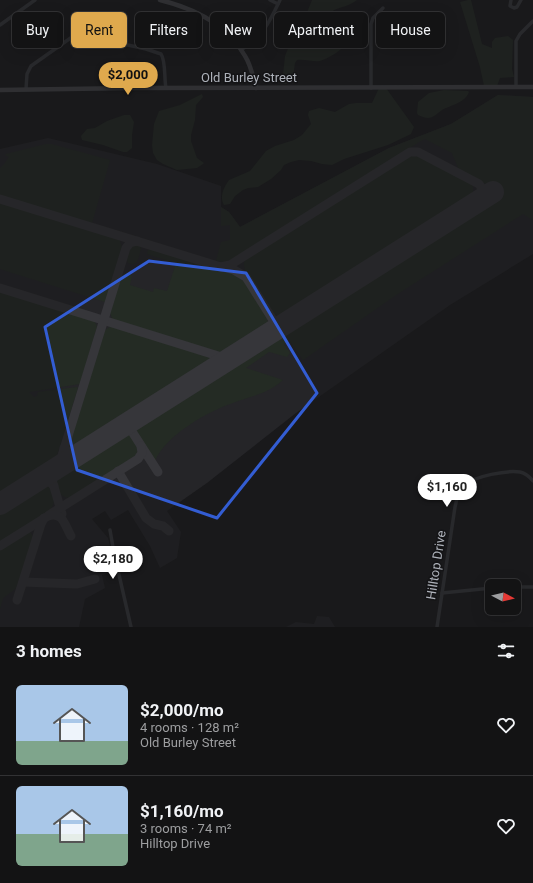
<!DOCTYPE html>
<meta charset="utf-8">
<style>
:root{--surface:#131314;--page:#202022;--text:#f1f3f6;--muted:#9d9ea0;--line:#323234;--accent:#dfa94d}
body{margin:0;font-family:Roboto,sans-serif;background:var(--page);color:var(--text);height:100vh;display:flex;flex-direction:column;font-size:15px;white-space:nowrap}
*{box-sizing:border-box;margin:0}
p{font-size:13px;color:var(--muted)}
.icon{flex:none;width:22px;height:22px;fill:none;stroke:currentColor;stroke-width:2;stroke-linecap:round;stroke-linejoin:round}
.map{position:relative;height:627px;overflow:hidden}
.details{display:flex;flex-direction:column;background:var(--surface);flex:1}
.details>*{flex:none}
.hud{position:absolute;left:12px;top:12px;width:509px;height:36px;display:flex;gap:8px}
.needle{width:26px;rotate:97deg}
.fabs{position:absolute;left:485px;top:579px;display:grid;gap:8px}
.fabs a{display:grid;place-items:center;width:36px;height:36px;border-radius:6px;background:var(--surface);box-shadow:0 4px 16px #0002,0 0 0 1px var(--line);font-size:20px}
.price{position:absolute;translate:-50% -34px;padding:0 9px;border-radius:14px;background:#fff;color:#222;font-size:13px;line-height:26px;filter:drop-shadow(0 1px 2px #0008)}
.price::after{content:'';position:absolute;left:50%;top:24px;width:12px;height:9px;margin-left:-6px;background:inherit;clip-path:polygon(0 0,100% 0,50% 100%)}
.price.active{background:var(--accent);color:#111}
ul{padding:0;list-style:none}
li{display:flex;align-items:center;gap:12px;height:100px;padding:0 16px}
li+li{border-top:1px solid var(--line)}
li span{display:grid;place-items:center;flex:none;width:112px;height:80px;border-radius:6px;color:#555}
li>.icon{margin-inline-start:auto}
span .icon{width:48px;height:48px;fill:#fffc;stroke-width:1}
li b{font-size:17px}
h2{display:flex;justify-content:space-between;align-items:center;height:48px;padding:0 16px;font-size:17px}
.tag{padding:0 14px;border-radius:6px;background:var(--surface);box-shadow:0 4px 16px #0002,0 0 0 1px var(--line);font-size:14px;line-height:36px}
.tag.active{background:var(--accent);color:#111}
.map>svg:first-child{display:block}
.built{fill:#252528}
.green{fill:#242b24}
.lines{fill:none;stroke-linecap:round;stroke-linejoin:round}
.taxiway{stroke:#36363a;stroke-width:9}
.runway{stroke:#36363a;stroke-width:22}
.street{stroke:#3b3c40;stroke-width:3.5}
.secondary{stroke:#494b4f;stroke-width:4.5}
.marked{fill:none;stroke:#335dd3;stroke-width:3;stroke-linejoin:round}
.labels{text-anchor:middle;dominant-baseline:central;stroke-width:3;stroke-linejoin:round;paint-order:stroke}
.street-label{font-size:13px;fill:#adb1b9;stroke:#141416}
</style>
<div class="map">
<svg width="533" height="627" viewBox="0 0 533 627">
<rect width="100%" height="100%" fill="#19191b"/>
<g class="built">
<polygon points="498,95 533,97 533,254 450,305 296,413 207,483 167,511 181,532 177,558 160,568 150,546 128,510 111,520 105,511 92,519 108,538 116,571 102,575 105,588 85,599 79,627 0,627 0,149 48,138 157,164 221,186 221,207 229,212 240,227 389,148 451,124"/>
<polygon points="317,616 329,617 335,627 286,627 296,622 314,624"/>
</g>
<g class="green">
<path d="M312,0H357C343,11 332,4 323,23L324,29C330,33 339,33 343,40C349,48 327,59 320,61C313,62 305,59 297,60L295,63L293,77L286,84H282L285,56L291,41L302,25Z"/>
<polygon points="468,0 471,0 482,44 492,48 492,42 495,38 508,36 513,40 512,69 514,77 500,78 497,86 484,86 480,67 460,2"/>
<path d="M379,88H386L414,127L411,134L388,145L344,159L332,165L322,164L311,161L299,160L291,162L284,165L281,170L271,179L258,187L248,188L243,190L235,196L230,204L224,205C219,197 224,187 229,180L250,171L266,151L275,146L294,140L302,135L311,124L308,115L309,111L319,108L335,112L349,104L356,103H372Z"/>
<path d="M444,90L468,91L469,92C465,103 451,105 442,110C438,113 433,118 428,118C425,118 421,116 418,115L417,113L418,102L429,93Z"/>
<polygon points="202,94 203,97 196,105 195,120 191,135 191,141 197,158 204,163 203,164 197,168 177,170 163,164 157,160 153,153 152,145 154,124 159,111 180,105"/>
<path d="M498,95L533,97V220L523,214L396,295L303,360L289,340L284,344L290,353L287,357L269,352L246,368L283,380C268,394 251,396 233,403C208,411 165,436 155,461L137,433V429L140,424L497,197L488,185L459,170L452,153L425,139L419,142L228,263L216,261L221,242L230,240V225L221,226V207L229,212L240,227L389,148L451,124Z"/>
<polygon points="124,115 130,115 134,122 132,135 132,148 127,152 123,152 103,145 82,140 81,136 87,129 95,128 107,121"/>
<polygon points="46,144 51,144 110,160 92,223 0,196 0,168 5,163 9,157 5,155 6,154"/>
<polygon points="410,154 415,154 471,183 473,187 473,194 282,317 274,314 245,270 244,264 245,259"/>
<polygon points="0,202 119,239 122,247 105,302 0,269"/>
<path d="M135,244L140,245L141,248C139,255 138,268 128,263C125,256 128,247 135,244Z"/>
<polygon points="151,249 238,276 245,283 267,318 268,323 266,326 225,353 221,353 113,320 110,313 121,276 125,272 129,273 132,276 130,285 153,292 154,288 167,291 176,263 147,254 148,250"/>
<polygon points="0,291 91,319 95,322 97,327 80,384 29,392 34,397 37,396 38,392 77,387 78,388 56,458 53,461 0,495"/>
<polygon points="111,326 208,355 211,359 210,362 74,447 72,447 70,445 69,443 104,331"/>
<path d="M125,434L130,435C136,443 141,449 134,458L70,498C59,497 52,486 58,476Z"/>
<path d="M46,486L52,489C55,498 55,502 50,511L0,543V513L39,488Z"/>
<polygon points="28,532 31,533 33,537 18,584 15,589 3,598 0,609 0,549"/>
</g>
<g class="lines">
<g class="taxiway">
<polyline points="0,199 221,267 230,265 410,152 418,152 479,184 483,190 481,199"/>
<polyline points="222,267 234,270 246,277 278,328"/>
<polyline points="0,288 228,359"/>
<polyline points="133,420 130,426 131,430 158,472"/>
<path d="M64,448C65,456 70,457 76,456"/>
<polyline points="56,468 52,475 52,480 62,514"/>
<polyline points="55,469 60,462 126,248 130,243 137,241"/>
<polyline points="118,471 146,518 154,524 163,526 169,531"/>
<polyline points="38,480 48,480 54,486"/>
<polyline points="49,515 138,459 142,453 141,446"/>
<path d="M0,546L48,516C63,511 65,526 71,536"/>
<polyline points="23,582 77,584 95,579"/>
<polyline points="17,600 41,524 44,518"/>
</g>
<polyline class="runway" points="0,504 493,192"/>
<g class="street">
<polyline points="270,0 278,4"/>
<polyline points="511,0 510,6 514,8 517,7 521,0"/>
<polyline points="0,25 35,0"/>
<path d="M241,50C263,36 269,23 280,0"/>
<polyline points="516,87 516,41 520,34 533,21"/>
<polyline points="371,88 371,24 373,18 383,8"/>
<path d="M26,89L27,74L31,66L72,37L78,34L146,49L161,54C166,61 164,79 166,88"/>
<polyline points="110,530 114,553 131,627"/>
<polyline points="514,587 533,587"/>
<polyline points="442,593 492,588"/>
<path d="M437,627L455,507C457,499 458,490 465,485C475,476 507,470 520,472C525,473 529,476 533,481"/>
</g>
<g class="secondary">
<path d="M160,0C193,8 227,24 245,56C251,65 253,77 256,88"/>
<polyline points="0,90 133,88 533,87"/>
</g>
</g>
<path d="M0 0H533V627H0ZM149,261L246,273L317,393L217,518L77,470L45,327Z" fill="#19191b" fill-opacity=".55" fill-rule="evenodd"/>
<path class="marked" d="M149,261L246,273L317,393L217,518L77,470L45,327Z"/>
<g class="labels">
<g class="street-label">
<text x="249" y="77">Old Burley Street</text>
<text transform="translate(436 565) rotate(-81)">Hilltop Drive</text>
</g>
</g>
</svg>
<div class="fabs">
<a><svg class="needle" viewBox="-14 -14 28 28"><path d="M0-13l5 13h-10z" fill="#e53935"/><path d="M0 13l5-13h-10z" fill="#9d9ea0"/></svg></a>
</div>
<b class="price active" style="left:128px;top:96px">$2,000</b>
<b class="price" style="left:447px;top:508px">$1,160</b>
<b class="price" style="left:113px;top:580px">$2,180</b>
<div class="hud">
<a class="tag">Buy</a>
<a class="tag active">Rent</a>
<a class="tag">Filters</a>
<a class="tag">New</a>
<a class="tag">Apartment</a>
<a class="tag">House</a>
</div>
</div>
<section class="details">
<h2>3 homes<svg class="icon" aria-label="filters" viewBox="0 0 24 24"><path d="M4 7h16M4 17h16"/><circle cx="9" cy="7" r="2"/><circle cx="15" cy="17" r="2"/></svg></h2>
<ul>
<li><span style="background:linear-gradient(#a9c7e8 70%,#7fa58c 0)"><svg class="icon" aria-label="home" viewBox="0 0 24 24"><path d="M3 11l9-7 9 7M6 9v11h12V9"/></svg></span><div><b>$2,000/mo</b><p>4 rooms · 128 m²</p><p>Old Burley Street</p></div><svg class="icon" aria-label="heart" viewBox="0 0 24 24"><path d="M12 20l-8-8c-3-5 5-10 8-4 3-6 11-1 8 4z"/></svg></li>
<li><span style="background:linear-gradient(#a9c7e8 60%,#7fa58c 0)"><svg class="icon" aria-label="home" viewBox="0 0 24 24"><path d="M3 11l9-7 9 7M6 9v11h12V9"/></svg></span><div><b>$1,160/mo</b><p>3 rooms · 74 m²</p><p>Hilltop Drive</p></div><svg class="icon" aria-label="heart" viewBox="0 0 24 24"><path d="M12 20l-8-8c-3-5 5-10 8-4 3-6 11-1 8 4z"/></svg></li>
</ul>
</section>
